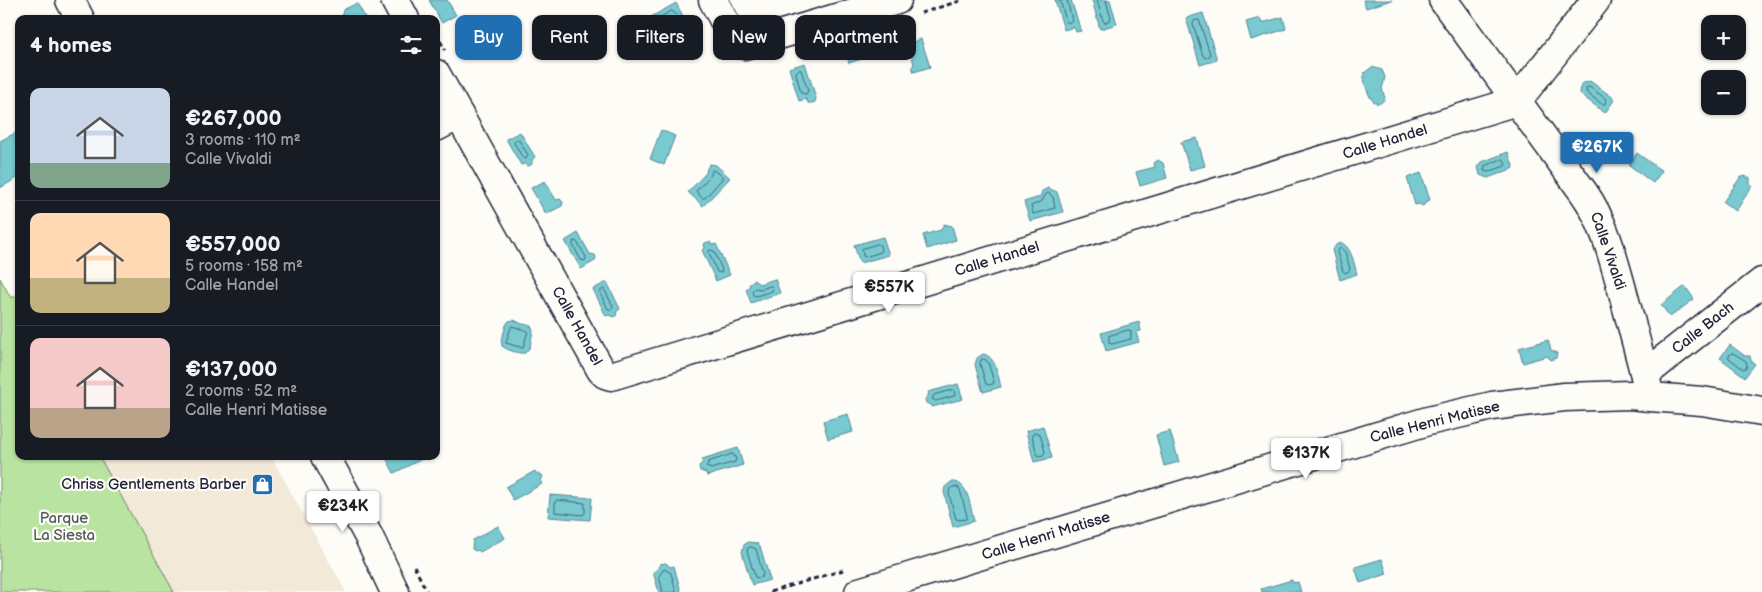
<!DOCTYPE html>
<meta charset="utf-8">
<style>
:root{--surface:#171b24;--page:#20242c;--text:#f1f3f6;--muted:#9ea1a6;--line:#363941;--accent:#1f6fb2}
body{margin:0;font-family:"Balsamiq Sans",sans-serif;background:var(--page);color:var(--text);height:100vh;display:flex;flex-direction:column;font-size:19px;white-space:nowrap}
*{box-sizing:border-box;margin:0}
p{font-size:16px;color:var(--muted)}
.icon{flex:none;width:28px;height:28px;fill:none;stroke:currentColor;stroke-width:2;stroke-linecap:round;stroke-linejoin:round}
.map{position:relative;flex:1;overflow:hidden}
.side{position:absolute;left:15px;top:15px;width:425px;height:445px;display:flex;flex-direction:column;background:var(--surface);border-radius:10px;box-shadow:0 1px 4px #0004}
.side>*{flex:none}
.guide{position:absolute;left:455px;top:15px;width:475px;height:45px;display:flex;gap:10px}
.fabs{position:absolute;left:1701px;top:15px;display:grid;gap:10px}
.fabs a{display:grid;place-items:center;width:45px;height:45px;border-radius:10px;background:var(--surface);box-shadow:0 1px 4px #0004;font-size:25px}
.price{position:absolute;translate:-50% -42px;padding:0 11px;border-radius:5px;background:#fff;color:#222;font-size:16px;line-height:32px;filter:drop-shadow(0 1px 2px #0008)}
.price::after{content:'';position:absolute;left:50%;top:30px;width:15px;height:11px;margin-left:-8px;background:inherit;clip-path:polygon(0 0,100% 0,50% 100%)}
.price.active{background:var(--accent);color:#fff}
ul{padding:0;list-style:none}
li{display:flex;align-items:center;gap:15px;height:125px;padding:0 15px}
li+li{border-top:1px solid var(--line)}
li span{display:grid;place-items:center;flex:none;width:140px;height:100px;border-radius:10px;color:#555}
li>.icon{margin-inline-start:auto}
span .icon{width:60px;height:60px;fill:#fffc;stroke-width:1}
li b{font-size:21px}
h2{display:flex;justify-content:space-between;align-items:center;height:60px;padding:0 15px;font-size:21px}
.tag{padding:0 18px;border-radius:10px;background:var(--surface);box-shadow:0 1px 4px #0004;font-size:18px;line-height:45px}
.tag.active{background:var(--accent);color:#fff}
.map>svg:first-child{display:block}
.built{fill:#f3e9d8}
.green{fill:#b9e3a0;stroke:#6e826e}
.water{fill:#78c9d0;stroke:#568694}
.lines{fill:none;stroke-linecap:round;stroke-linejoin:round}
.shore{stroke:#446577;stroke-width:1}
.minor-casing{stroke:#22223b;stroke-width:31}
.path{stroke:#22223b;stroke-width:3;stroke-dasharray:5 4;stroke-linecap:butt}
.minor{stroke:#fdfcf7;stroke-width:28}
.labels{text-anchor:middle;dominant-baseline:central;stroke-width:4.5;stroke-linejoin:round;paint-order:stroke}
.street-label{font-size:15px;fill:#22223b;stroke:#fdfcf7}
.poi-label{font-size:15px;fill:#22223b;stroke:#fdfcf7;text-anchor:end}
.park-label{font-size:15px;fill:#4f5c59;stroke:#fdfcf7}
</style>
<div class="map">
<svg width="1762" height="592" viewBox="0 0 1762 592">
<rect width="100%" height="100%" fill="#fdfcf7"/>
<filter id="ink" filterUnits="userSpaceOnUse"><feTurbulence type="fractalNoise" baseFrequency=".02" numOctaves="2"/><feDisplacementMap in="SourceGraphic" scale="10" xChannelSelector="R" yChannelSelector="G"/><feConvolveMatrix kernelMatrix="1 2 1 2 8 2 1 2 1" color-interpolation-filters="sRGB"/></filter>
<g filter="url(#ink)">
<polygon class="built" points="99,456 271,456 346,592 174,592"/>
<polygon class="green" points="0,278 11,298 19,295 19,456 99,456 174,592 0,592"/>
<g class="water">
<polygon points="429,0 447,0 456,15 442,23"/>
<polygon points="1055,0 1071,0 1081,31 1076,32 1074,27 1064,30"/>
<polygon points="1092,0 1110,0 1117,24 1100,29"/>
<polygon points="1363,0 1392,0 1366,8"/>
<polygon points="357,3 366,19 345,19 342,16 343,10"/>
<polygon points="676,3 685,20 660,32 652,30 649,25 651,17"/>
<polygon points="1203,13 1217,60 1200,65 1186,18"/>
<polygon points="1283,17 1286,29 1251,40 1246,22 1260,18 1262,23"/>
<polygon points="879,35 884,52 849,63 844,46"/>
<polygon points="921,39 930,67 914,72 912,67 914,64 908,44"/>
<polygon points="805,63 816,98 815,102 812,103 808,103 806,99 799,101 789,68"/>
<path d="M1372,67L1382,70L1385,77L1382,89L1385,98C1374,117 1362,82 1364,73Z"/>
<polygon points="1590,81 1615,99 1605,113 1580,94 1581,84"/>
<polygon points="661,130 675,136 664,165 650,159"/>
<polygon points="19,131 19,177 0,188 0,141"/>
<polygon points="520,132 535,157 532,160 532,164 529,166 524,164 521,165 506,139"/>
<polygon points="1197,138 1205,166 1190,170 1181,142"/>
<polygon points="1508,152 1514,168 1488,178 1480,175 1478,167 1482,162"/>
<polygon points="1637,153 1662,171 1653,183 1629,165"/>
<polygon points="1158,160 1163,163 1167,178 1140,186 1136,172 1155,167 1154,163"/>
<polygon points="710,164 716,165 730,178 703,206 688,192 706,173 707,168"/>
<polygon points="1421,173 1430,200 1427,201 1423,206 1419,204 1415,205 1407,178"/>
<polygon points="1744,176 1750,178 1750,185 1752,186 1736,211 1723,202 1740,178"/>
<polygon points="545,181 556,200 560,199 563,202 562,206 546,214 531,188"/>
<polygon points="1048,188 1057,192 1063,212 1030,221 1024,202 1040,197 1042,191"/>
<polygon points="944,224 952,226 956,240 927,249 923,235 941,230"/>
<polygon points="578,233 590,254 595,255 596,258 595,261 581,269 565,241"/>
<polygon points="883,237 889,255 860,263 854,245"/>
<polygon points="707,242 710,242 712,245 716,244 730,275 716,281 702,250 705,248 704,244"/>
<path d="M1342,243C1352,248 1354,264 1357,274L1340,280L1332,250L1337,244Z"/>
<polygon points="775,279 780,293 751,303 746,289 749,287 750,283 754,280 759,284"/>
<polygon points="607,282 620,309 617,311 616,316 613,317 609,315 606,316 593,289"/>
<polygon points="1685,286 1694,299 1670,317 1661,305"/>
<path d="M514,320L522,324L530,325L533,330L530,347L525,353C519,354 507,350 502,346L501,339C505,333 504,326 509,321Z"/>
<polygon points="1139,322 1141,331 1136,332 1139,342 1106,351 1101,333"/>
<polygon points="1548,340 1551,350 1557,353 1556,358 1551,360 1547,356 1523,363 1519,348"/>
<polygon points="1730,345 1745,356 1750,356 1751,361 1755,364 1745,377 1720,358"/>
<path d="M983,354C996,356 998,376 1001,387L983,392L975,365L977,358Z"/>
<polygon points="958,384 963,399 932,407 932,405 926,403 925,399 929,394 928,392"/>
<polygon points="848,414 853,432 828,439 823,421"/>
<polygon points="1043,426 1052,458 1034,462 1026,431"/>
<polygon points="1170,431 1179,462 1164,466 1156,435"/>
<polygon points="738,448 743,465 707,476 706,473 700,471 699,466 703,462 702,459"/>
<polygon points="389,456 423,456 424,458 394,473 386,458"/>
<polygon points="535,471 537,474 540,474 543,476 541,481 542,484 513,500 506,487"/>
<path d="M951,482C969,480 970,508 974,521L953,527L944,492L945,487Z"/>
<polygon points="550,495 592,498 590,520 548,517"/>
<polygon points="498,526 505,538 480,552 478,550 475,551 472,549 473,540"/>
<polygon points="748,542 757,543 760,546 770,580 752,585 742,552 744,545"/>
<polygon points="1382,559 1387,574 1360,583 1355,567"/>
<polygon points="666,563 670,567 674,566 681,592 659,592 653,572 656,571 660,564"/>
<polygon points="1292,580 1293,583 1298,582 1301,592 1262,592 1261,589"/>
</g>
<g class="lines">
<g class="shore">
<polyline points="1060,0 1066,21 1069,23 1072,20 1067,0"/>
<polyline points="1097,0 1103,21 1105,23 1111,19 1106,0"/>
<polygon points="672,11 677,15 676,18 659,27 655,26 654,21"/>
<polygon points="1199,20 1210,54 1210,56 1206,58 1203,56 1193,24 1194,21"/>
<polygon points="874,42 877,47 876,50 854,56 852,55 851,51 852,49"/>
<polygon points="801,70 808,91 806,94 801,93 796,74 797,71"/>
<polygon points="1588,87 1591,88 1606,99 1605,104 1602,104 1587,93 1586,89"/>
<polygon points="518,139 528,155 526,159 523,158 514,143 515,141"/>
<polygon points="1503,159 1506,163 1505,166 1488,172 1484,171 1485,166"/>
<polygon points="713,170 722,176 722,179 705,198 702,198 696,191 710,176"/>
<polygon points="1049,193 1053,197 1055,208 1033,214 1031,206 1042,201 1046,194"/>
<polygon points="574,241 577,242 586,257 585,261 581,260 573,245"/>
<polygon points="878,244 880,245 881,252 865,257 863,256 862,249"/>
<polygon points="1342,249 1345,252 1350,269 1349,271 1345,273 1343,271 1337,252 1339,249"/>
<polygon points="710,250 714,251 722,270 721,273 717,272 709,253"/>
<polygon points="771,286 773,288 772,291 756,296 753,295 752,291 755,288 761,289"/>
<polygon points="604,289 613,306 611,310 608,309 600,293 601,291"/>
<polygon points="512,326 528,331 523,348 506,343"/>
<polygon points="1129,330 1131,332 1131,339 1112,344 1109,343 1109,336"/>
<polygon points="1730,354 1733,353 1746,361 1747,365 1746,368 1743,369 1729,358"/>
<polygon points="984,359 988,362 994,382 993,384 989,385 986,384 980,364 981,360"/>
<polygon points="953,390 956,393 954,396 936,401 932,399 934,395"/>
<polygon points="1034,433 1038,433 1040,434 1045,452 1043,455 1039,456 1037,454 1032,436"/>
<polygon points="733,454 736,459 735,462 711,469 706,467 709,462"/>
<polygon points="953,487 958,487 960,490 967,516 966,519 959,520 956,519 949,494 950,489"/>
<polygon points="557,500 585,503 585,513 583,515 555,512 555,502"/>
<polygon points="751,547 756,549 763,574 762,577 757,578 755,577 747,551 748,548"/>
<polyline points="663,592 659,576 664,569 671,573 676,592"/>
</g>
<defs>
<g id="minor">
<polyline points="70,0 80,19"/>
<polyline points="395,0 405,19"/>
<polyline points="713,0 734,39 739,44 745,45 897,0"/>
<path d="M1443,0L1584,193C1605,223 1613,258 1623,293C1632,327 1642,362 1650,397"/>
<polyline points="436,74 601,370 605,374 611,376 1517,101 1596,0"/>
<polyline points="436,127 459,115"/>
<polyline points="1645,374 1762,282"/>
<polyline points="325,456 369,537 395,592"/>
<polyline points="859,592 1428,421 1492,406 1564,397 1630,395 1650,397 1702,401 1762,411"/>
</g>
</defs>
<use href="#minor" class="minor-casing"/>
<g class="path">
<polyline points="921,13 963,0"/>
<polyline points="436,33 445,50"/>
<polyline points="414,566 427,592"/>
<polyline points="770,592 843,570"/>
</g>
<use href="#minor" class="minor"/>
</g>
</g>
<defs>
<symbol id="shop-square" viewBox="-11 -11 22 22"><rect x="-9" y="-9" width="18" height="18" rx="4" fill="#1f6fb2" stroke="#fdfcf7"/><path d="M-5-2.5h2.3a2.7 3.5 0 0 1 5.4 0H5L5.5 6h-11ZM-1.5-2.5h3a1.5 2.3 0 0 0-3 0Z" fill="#fff"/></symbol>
</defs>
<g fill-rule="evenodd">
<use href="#shop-square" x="250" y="472" width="25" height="25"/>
</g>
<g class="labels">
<g class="street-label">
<text transform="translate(1385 142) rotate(-17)">Calle Handel</text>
<text transform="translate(1608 251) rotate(71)">Calle Vivaldi</text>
<text transform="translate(997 259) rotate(-17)">Calle Handel</text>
<text transform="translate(577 326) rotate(61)">Calle Handel</text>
<text transform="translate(1703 328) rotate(-38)">Calle Bach</text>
<text transform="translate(1435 422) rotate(-14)">Calle Henri Matisse</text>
<text transform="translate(1046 536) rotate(-17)">Calle Henri Matisse</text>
</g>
<g class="poi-label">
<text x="246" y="484">Chriss Gentlements Barber</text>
</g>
<g class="park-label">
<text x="64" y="518">Parque<tspan x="64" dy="17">La Siesta</tspan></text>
</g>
</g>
</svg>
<div class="fabs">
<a>+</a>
<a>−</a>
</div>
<b class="price active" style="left:1597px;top:174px">€267K</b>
<b class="price" style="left:889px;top:314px">€557K</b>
<b class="price" style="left:1306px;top:480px">€137K</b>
<b class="price" style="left:343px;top:533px">€234K</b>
<div class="guide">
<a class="tag active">Buy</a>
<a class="tag">Rent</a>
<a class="tag">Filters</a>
<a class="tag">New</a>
<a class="tag">Apartment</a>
</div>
<section class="side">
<h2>4 homes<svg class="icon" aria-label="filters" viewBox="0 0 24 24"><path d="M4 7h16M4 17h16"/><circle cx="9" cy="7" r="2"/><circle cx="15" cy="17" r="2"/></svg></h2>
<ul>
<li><span style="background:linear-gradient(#c9d6e8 75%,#7fa58c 0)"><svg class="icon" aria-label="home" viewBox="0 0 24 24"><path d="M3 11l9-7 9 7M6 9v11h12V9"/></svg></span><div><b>€267,000</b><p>3 rooms · 110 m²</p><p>Calle Vivaldi</p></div></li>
<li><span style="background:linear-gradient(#ffd9b3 65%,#c2b280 0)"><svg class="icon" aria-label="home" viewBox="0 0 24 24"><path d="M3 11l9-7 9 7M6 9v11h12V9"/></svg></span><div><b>€557,000</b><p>5 rooms · 158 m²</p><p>Calle Handel</p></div></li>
<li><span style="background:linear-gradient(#f6c9c9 70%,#b9a48a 0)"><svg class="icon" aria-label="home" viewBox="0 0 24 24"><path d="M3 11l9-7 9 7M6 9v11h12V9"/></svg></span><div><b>€137,000</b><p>2 rooms · 52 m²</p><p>Calle Henri Matisse</p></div></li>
</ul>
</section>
</div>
